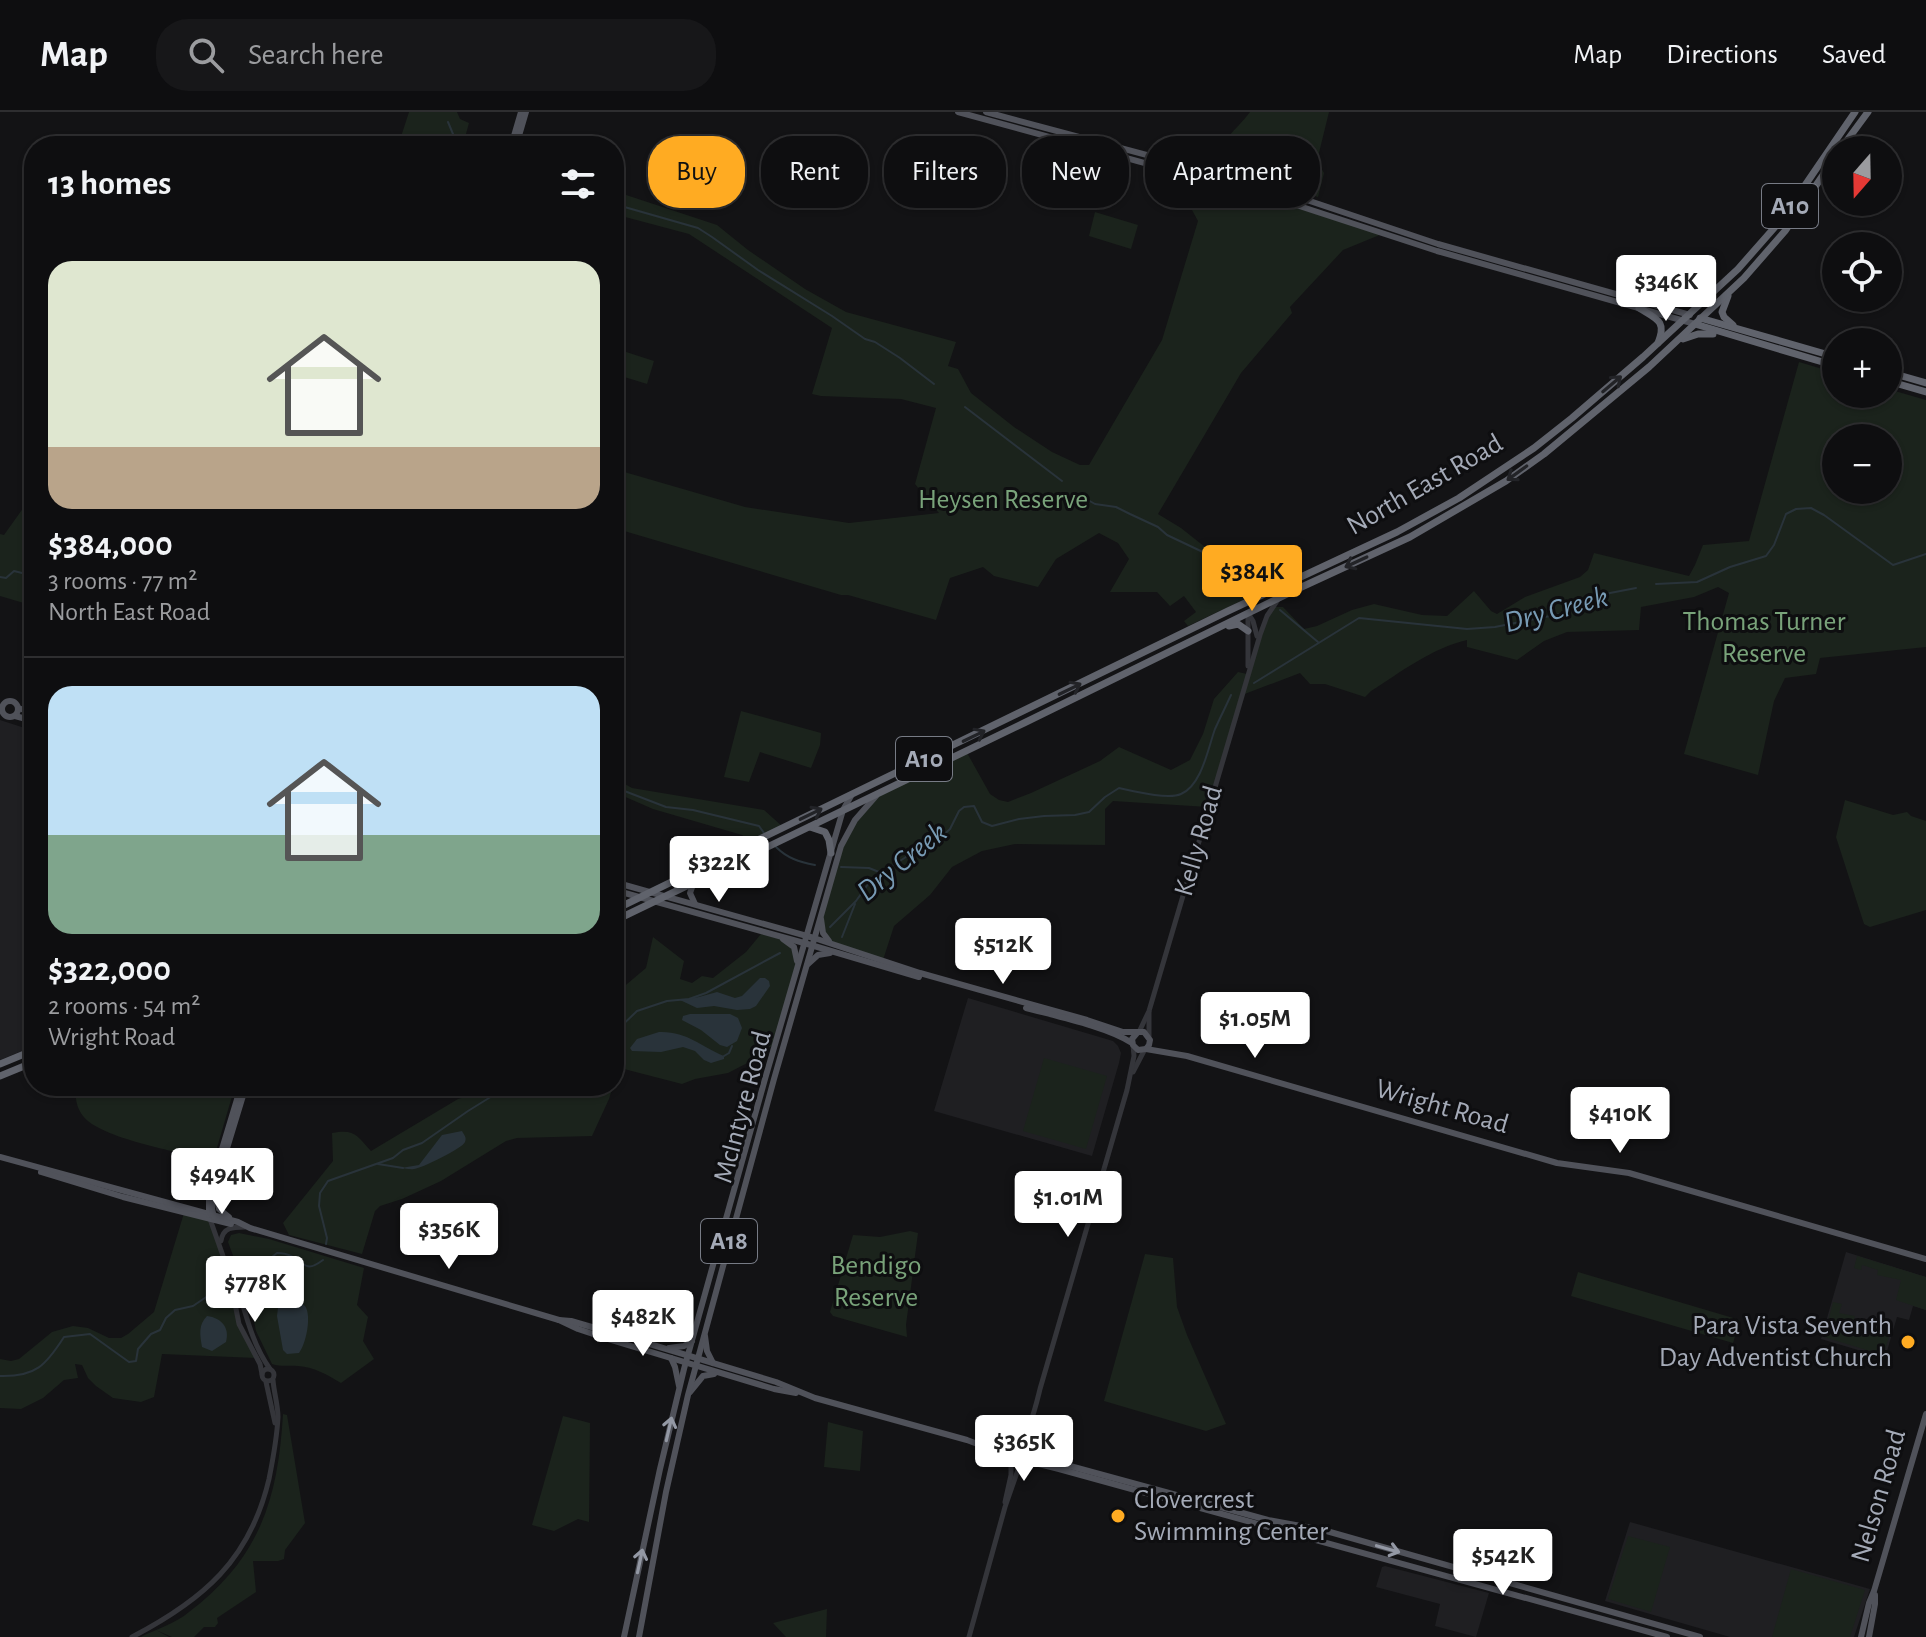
<!DOCTYPE html>
<meta charset="utf-8">
<style>
:root{--surface:#0e0e10;--page:#171719;--text:#f1f3f6;--muted:#9b9c9f;--line:#2e2e30;--accent:#ffab22}
body{margin:0;font-family:"Alegreya Sans",sans-serif;background:var(--page);color:var(--text);height:100vh;display:flex;flex-direction:column;font-size:30px;white-space:nowrap}
*{box-sizing:border-box;margin:0}
p{font-size:26px;color:var(--muted)}
.icon{flex:none;width:44px;height:44px;fill:none;stroke:currentColor;stroke-width:2;stroke-linecap:round;stroke-linejoin:round}
.map{position:relative;flex:1;overflow:hidden}
.drawer{position:absolute;left:24px;top:24px;width:600px;height:960px;display:flex;flex-direction:column;background:var(--surface);border-radius:32px;box-shadow:0 2px 6px #0004,0 0 0 2px var(--line)}
.drawer>*{flex:none}
.top-card{position:absolute;left:648px;top:24px;width:760px;height:72px;display:flex;gap:16px}
.needle{width:52px;rotate:200deg}
.fabs{position:absolute;left:1822px;top:24px;display:grid;gap:16px}
.fabs a{display:grid;place-items:center;width:80px;height:80px;border-radius:50%;background:var(--surface);box-shadow:0 2px 6px #0004,0 0 0 2px var(--line);font-size:40px}
.price{position:absolute;translate:-50% -68px;padding:0 18px;border-radius:8px;background:#fff;color:#222;font-size:26px;line-height:52px;filter:drop-shadow(0 2px 4px #0008)}
.price::after{content:'';position:absolute;left:50%;top:48px;width:24px;height:18px;margin-left:-12px;background:inherit;clip-path:polygon(0 0,100% 0,50% 100%)}
.price.on{background:var(--accent);color:#111}
ul{padding:0;list-style:none}
li{display:grid;align-content:center;gap:16px;height:424px;padding:0 24px}
li+li{border-top:2px solid var(--line)}
li span{display:grid;place-items:center;height:248px;border-radius:24px;color:#555}
li>.icon{margin-inline-start:auto}
span .icon{width:144px;height:144px;fill:#fffc;stroke-width:1}
li b{font-size:34px}
h2{display:flex;justify-content:space-between;align-items:center;height:96px;padding:0 24px;font-size:34px}
.chip{padding:0 28px;border-radius:32px;background:var(--surface);box-shadow:0 2px 6px #0004,0 0 0 2px var(--line);font-size:28px;line-height:72px}
.chip.on{background:var(--accent);color:#111}
header{display:flex;align-items:center;gap:48px;box-sizing:border-box;height:112px;padding:0 40px;background:var(--surface);border-bottom:2px solid var(--line)}
header strong{font-size:38px}
nav{display:flex;gap:44px;margin-inline-start:auto;font-size:28px}
.search{width:560px;height:72px;background:var(--page);display:flex;align-items:center;gap:20px;box-sizing:border-box;padding:0 28px;border-radius:32px;color:var(--muted);font-size:30px}
.map>svg:first-child{display:block}
.built{fill:#1f1f22}
.green{fill:#1b231c;fill-rule:evenodd}
.water{fill:#29333a}
.lines{fill:none;stroke-linecap:round;stroke-linejoin:round}
.stream{stroke:#29333a;stroke-width:2}
.minor{stroke:#34353a;stroke-width:5}
.major{stroke:#50525a;stroke-width:6}
.highway{stroke:#60636c;stroke-width:7}
.oneway{stroke:#222327}
.oneway2{stroke:#9398a4}
.poi-dot{fill:#ffab22;stroke:#0e0e10;stroke-width:3}
.labels{text-anchor:middle;dominant-baseline:central;stroke-width:6;stroke-linejoin:round;paint-order:stroke}
.shield{fill:#0e0e10;stroke:#777b85;stroke-width:2}
.shield-label{font-size:26px;font-weight:bold;fill:#a4aab7}
.street-label{font-size:28px;fill:#a4aab7;stroke:#0e0e10}
.park-label{font-size:28px;fill:#79a37a;stroke:#0e0e10}
.poi-label{font-size:28px;fill:#a4aab7;stroke:#0e0e10;text-anchor:end}
.water-label{font-size:30px;font-style:italic;fill:#789bb5;stroke:#0e0e10}
</style>
<header>
<strong>Map</strong>
<div class="search"><svg class="icon" aria-label="search" viewBox="0 0 24 24"><circle cx="10" cy="10" r="6"/><path d="M15 15l6 6"/></svg>Search here</div>
<nav><a>Map</a><a>Directions</a><a>Saved</a></nav>
</header>
<div class="map">
<svg width="1926" height="1525" viewBox="0 0 1926 1525">
<rect width="100%" height="100%" fill="#131315"/>
<g class="built">
<polygon points="0,608 34,619 34,934 0,948"/>
<polygon points="968,886 1113,929 1118,934 1121,941 1119,951 1092,1044 934,999"/>
<polygon points="1846,1140 1926,1165 1926,1198 1913,1194 1909,1208 1897,1205 1885,1246 1821,1227"/>
<polygon points="1630,1410 1870,1477 1854,1525 1730,1525 1605,1489"/>
<polygon points="1385,1454 1489,1481 1476,1525 1435,1514 1440,1492 1376,1475 1382,1455"/>
</g>
<g class="green">
<polygon points="409,0 457,0 460,7 469,11 464,29 467,34 398,34"/>
<path d="M1250,0H1329L1317,49L1324,61L1318,85L1218,58L1214,52C1222,25 1234,21 1250,0Z"/>
<polygon points="1172,61 1267,87 1382,122 1343,138 1290,195 1292,201 1241,261 1158,402 1181,416 1205,435 1215,438 1242,457 1264,478 1188,514 1184,509 1196,500 1184,484 1170,494 1157,480 1110,480 1129,447 1118,431 1099,421 1056,447 1038,475 994,464 983,455 950,466 936,508 848,483 841,483 614,416 614,357 745,395 849,411 939,401 915,372 936,296 901,287 821,284 812,282 832,216 689,122 614,102 614,79 717,113 748,138 805,177 846,200 956,230 948,254 958,257 971,281 1014,315 1052,340 1080,353 1089,353 1162,228 1198,109"/>
<polygon points="1095,100 1138,113 1131,137 1089,124"/>
<polygon points="623,239 654,249 647,272 618,263"/>
<path d="M1799,250L1836,261V282H1888V277L1926,288V535L1820,546L1816,562L1785,566L1774,589L1758,663L1684,642L1729,481L1718,475L1694,485L1641,495L1639,518L1567,520L1544,529L1517,548L1467,535V528C1432,536 1401,560 1371,579L1365,585L1325,572H1310L1300,561L1242,583L1208,695L1113,689L1105,697V733L1015,732L982,739L952,755L930,783L894,814L883,848L829,829L820,806L839,740L849,720L882,679L966,639L990,682L999,688L1008,690L1031,681L1100,649L1119,635L1171,658L1190,648L1203,622L1214,587L1238,560L1247,562L1272,495H1283L1304,517L1317,514L1352,498L1374,492L1422,503L1447,504L1474,479L1491,499L1497,502L1525,485L1580,465L1588,458L1594,441L1689,464L1695,453L1703,433L1749,429ZM1836,326H1888V378H1836Z"/>
<polygon points="34,381 34,494 0,484 0,422 4,423"/>
<polygon points="741,599 821,621 820,633 811,656 760,640 749,670 724,665"/>
<polygon points="614,666 632,676 764,698 783,715 751,730 742,723 653,697 614,680"/>
<polygon points="1845,688 1893,703 1907,700 1911,704 1926,709 1926,798 1870,815 1864,812 1836,725"/>
<polygon points="761,822 787,829 796,839 798,853 775,931 757,946 728,961 695,967 682,972 624,957 614,970 614,883 646,856 653,825 684,849 680,867 692,871 702,864 713,866 746,840"/>
<polygon points="1044,946 1107,964 1086,1037 1023,1019"/>
<path d="M76,974H235L214,1046L207,1048C178,1039 101,1027 83,1004C76,995 75,985 76,974Z"/>
<path d="M485,974H613L609,987L592,1024L517,1026L506,1029L441,1069L402,1087L380,1094L375,1099L362,1142L289,1123L283,1111L333,1049L332,1021C355,1017 356,1023 371,1039L458,987L477,982Z"/>
<polygon points="184,1101 210,1107 224,1143 239,1212 257,1246 162,1242 154,1285 141,1290 113,1286 96,1274 88,1266 82,1253 75,1252 78,1266 64,1268 43,1286 21,1297 0,1296 0,1247 11,1249 19,1247 52,1220 73,1214 88,1216 109,1226 121,1226 128,1222 154,1200"/>
<polygon points="910,1119 918,1121 906,1213 907,1225 833,1204 830,1200 853,1123 880,1125"/>
<path d="M239,1121L269,1127L364,1156L357,1193L368,1205L363,1229L374,1247L341,1271C327,1263 315,1255 298,1254C289,1253 281,1255 272,1252L256,1219L250,1189L228,1130L231,1123Z"/>
<polygon points="1145,1142 1173,1146 1177,1195 1187,1223 1226,1312 1206,1319 1104,1289"/>
<polygon points="1857,1144 1926,1165 1926,1198 1896,1188 1901,1168 1877,1163 1878,1158 1862,1153 1861,1158 1854,1156"/>
<polygon points="1578,1160 1740,1208 1733,1231 1571,1184"/>
<polygon points="1833,1190 1842,1192 1839,1201 1855,1204 1854,1207 1875,1215 1892,1216 1883,1243 1824,1225"/>
<path d="M283,1302L287,1303L305,1411L285,1438L284,1447L278,1449H253L256,1480L217,1506L218,1511L215,1515H204L194,1525H172L156,1518L169,1525H141C156,1517 175,1512 189,1500C260,1446 278,1387 283,1302Z"/>
<polygon points="563,1304 590,1311 589,1410 578,1407 554,1419 532,1413"/>
<polygon points="828,1310 863,1319 860,1359 824,1355"/>
<polygon points="1628,1424 1670,1435 1651,1500 1608,1487"/>
<polygon points="1791,1457 1865,1478 1850,1525 1772,1525"/>
<polygon points="827,1497 826,1525 786,1525 773,1511"/>
</g>
<g class="water">
<polygon points="760,866 765,866 769,869 770,874 756,894 750,897 737,898 714,894 697,896 680,888 699,885 717,880 735,886 742,884"/>
<polygon points="690,902 730,902 738,906 742,916 737,929 727,935 720,933 701,918 682,908 683,904"/>
<path d="M659,920C687,919 700,934 724,944V947L711,951L704,948L695,939L683,935L661,940L632,939L630,936L637,927Z"/>
<path d="M462,1019C464,1023 467,1025 465,1030C463,1036 420,1057 414,1057C410,1058 405,1056 401,1056L419,1053L442,1023Z"/>
<path d="M293,1189C298,1190 301,1190 305,1194C312,1204 306,1232 299,1241L287,1242L283,1238L277,1204L278,1196L283,1191Z"/>
<path d="M207,1204C222,1206 230,1216 226,1230L212,1239L202,1235C200,1223 198,1213 207,1204Z"/>
</g>
<g class="lines">
<g class="stream">
<polyline points="448,10 458,34"/>
<polyline points="614,92 698,116 712,125 758,158 832,204 865,227 875,230 900,246 934,272"/>
<polyline points="965,295 1062,369"/>
<polyline points="1079,383 1095,392 1116,395 1130,402 1158,415 1167,423 1226,451 1259,480"/>
<polyline points="0,465 6,466 14,459 34,464"/>
<polyline points="1656,472 1697,470 1730,455 1766,444 1774,433 1786,402 1796,397 1811,396 1824,403 1893,453 1926,442"/>
<polyline points="1280,498 1318,530"/>
<polyline points="1254,571 1359,506 1467,517 1495,515 1560,502 1610,481 1636,476"/>
<polyline points="614,675 666,695 693,698 759,714 764,721"/>
<path d="M776,735C787,746 799,750 815,753"/>
<polyline points="841,755 869,756 879,760"/>
<path d="M830,815L856,789L871,768L912,741L937,729L950,717L959,699L964,695L974,694L982,710L992,714L1019,707L1044,704L1075,703L1089,700L1105,685L1119,676C1133,679 1168,688 1181,682C1202,673 1208,636 1215,617C1220,606 1226,594 1231,583"/>
<polyline points="842,825 855,792"/>
<polyline points="614,921 637,899 667,889 689,887 706,881 780,841"/>
<polyline points="724,944 729,941 732,934"/>
<polyline points="378,1052 403,1056"/>
<polyline points="326,1132 327,1126 319,1094 320,1081 328,1069 393,1046 403,1038 422,1031 468,999 497,981 519,974"/>
<path d="M247,1175L251,1173L265,1161L267,1149L277,1141C282,1141 287,1142 291,1144C307,1152 305,1161 323,1148"/>
<path d="M0,1264C36,1265 46,1253 64,1225L90,1222L129,1250L136,1249L138,1237L151,1222L160,1218L166,1206L175,1198L193,1194L218,1177"/>
</g>
<g class="minor">
<polyline points="1248,501 1248,554"/>
<polyline points="1248,501 1253,509 1257,524"/>
<polyline points="1139,920 1149,899 1260,523 1267,504 1277,489"/>
<polyline points="1149,924 1149,900"/>
<polyline points="1133,960 1145,937"/>
<polyline points="210,1107 229,1161 239,1212 260,1252 262,1262"/>
<path d="M221,1129C223,1115 233,1115 245,1115"/>
<path d="M228,1147C243,1184 247,1225 270,1257"/>
<circle cx="268" cy="1263" r="6"/>
<polyline points="266,1270 275,1311"/>
<path d="M1015,1335C1030,1320 1035,1297 1040,1277L1127,978L1134,944L1133,933"/>
<polyline points="1025,1339 1029,1317"/>
<polyline points="1005,1390 1011,1363 1011,1349"/>
<path d="M132,1525C203,1488 250,1448 269,1367C273,1347 277,1326 278,1305C278,1293 274,1281 273,1268"/>
<polyline points="969,1525 1005,1395 1020,1352"/>
</g>
<g class="major">
<polyline points="958,0 1287,90 1437,139 1695,212"/>
<polyline points="986,0 1274,77 1438,132 1690,203"/>
<polyline points="511,34 521,0"/>
<polyline points="516,34 526,0"/>
<polyline points="1659,191 1687,190 1710,182"/>
<circle cx="10" cy="597" r="8"/>
<polyline points="18,596 34,601"/>
<polyline points="15,604 34,609"/>
<polyline points="614,770 814,826 920,861 1087,908 1123,920 1144,920 1150,928 1149,933 1146,937 1138,938 1133,933 1132,927 1137,921"/>
<polyline points="694,770 690,781 695,792"/>
<polyline points="614,778 804,831 919,865"/>
<polyline points="614,782 616,788 614,794"/>
<polyline points="821,807 823,821 829,829"/>
<polyline points="783,827 794,835 797,849"/>
<polyline points="808,852 818,843 830,841"/>
<path d="M1026,896C1056,904 1108,915 1132,931"/>
<polyline points="1146,937 1187,944 1557,1051 1629,1061 1926,1147"/>
<polyline points="0,1045 238,1110 250,1116 559,1208 578,1217 611,1228 774,1277 796,1281"/>
<polyline points="41,1060 123,1085 231,1112"/>
<polyline points="217,1082 219,1097 229,1105"/>
<polyline points="209,1103 209,1085 212,1070 241,974"/>
<polyline points="214,1105 212,1097 214,1079 246,974"/>
<polyline points="559,1208 571,1209 633,1227 776,1270 815,1286 967,1328 1009,1344 1011,1349 1016,1352 1031,1350 1059,1357 1667,1525"/>
<polyline points="705,1224 707,1239 713,1251"/>
<polyline points="669,1236 684,1234 692,1229"/>
<polyline points="671,1246 675,1255 679,1274"/>
<polyline points="690,1280 703,1264 714,1262"/>
<polyline points="994,1334 1012,1337"/>
<polyline points="1009,1340 1013,1336 1020,1335 1025,1339 1026,1344"/>
<polyline points="1026,1342 1035,1347 1070,1354 1268,1408 1323,1418 1700,1525"/>
<polyline points="624,1525 660,1357 684,1257 765,967 843,698 851,684"/>
<polyline points="639,1525 666,1380 688,1283 774,967 841,734 855,708 876,684"/>
<polyline points="1861,1525 1869,1491 1874,1479 1926,1302"/>
<polyline points="1869,1525 1875,1492 1875,1483"/>
</g>
<g class="highway">
<polyline points="1840,38 1868,0"/>
<polyline points="1728,184 1722,200 1724,205 1733,213"/>
<path d="M1639,196C1657,207 1667,209 1658,231"/>
<polyline points="1700,206 1836,245"/>
<polyline points="1695,212 1836,254"/>
<polyline points="1683,227 1698,222 1713,222"/>
<polyline points="1888,260 1926,271"/>
<polyline points="1888,269 1926,280"/>
<polyline points="1229,514 1238,512 1248,519"/>
<polyline points="810,715 825,720 829,728 831,741"/>
<polyline points="614,798 1228,499 1397,420 1459,386 1534,336 1572,306 1643,245 1738,157 1782,107 1855,0"/>
<polyline points="614,809 1024,611 1293,479 1410,425 1506,369 1544,342 1649,255 1744,166 1785,119 1836,44"/>
<polyline points="0,952 34,938"/>
<polyline points="0,964 34,950"/>
</g>
</g>
<defs><path id="oneway-shaft" d="M-6 0H5M1.5-3L5.5 0L1.5 3" fill="none" stroke-width="1.6" stroke-linecap="round" stroke-linejoin="round" transform="scale(2)"/></defs>
<g class="oneway">
<use href="#oneway-shaft" transform="translate(1612 272) rotate(-40)"/>
<use href="#oneway-shaft" transform="translate(1517 361) rotate(144)"/>
<use href="#oneway-shaft" transform="translate(1356 450) rotate(155)"/>
<use href="#oneway-shaft" transform="translate(1070 577) rotate(-26)"/>
<use href="#oneway-shaft" transform="translate(974 624) rotate(-26)"/>
<use href="#oneway-shaft" transform="translate(811 702) rotate(-26)"/>
</g>
<g class="oneway2">
<use href="#oneway-shaft" transform="translate(669 1317) rotate(-77)"/>
<use href="#oneway-shaft" transform="translate(1388 1437) rotate(16)"/>
<use href="#oneway-shaft" transform="translate(640 1449) rotate(-78)"/>
</g>
<g class="poi-dot">
<circle cx="1908" cy="1230" r="8"/>
<circle cx="1118" cy="1404" r="8"/>
</g>
<g class="labels">
<g class="shield">
<rect x="1762" y="72" width="56" height="44" rx="6"/>
<rect x="896" y="625" width="56" height="44" rx="6"/>
<rect x="701" y="1107" width="56" height="44" rx="6"/>
</g>
<g class="shield-label">
<text x="1790" y="94">A10</text>
<text x="924" y="647">A10</text>
<text x="729" y="1129">A18</text>
</g>
<g class="street-label">
<text transform="translate(1425 373) rotate(-30)">North East Road</text>
<text transform="translate(1199 729) rotate(-74)">Kelly Road</text>
<text transform="translate(743 995) rotate(-75)">McIntyre Road</text>
<text transform="translate(1442 995) rotate(16)">Wright Road</text>
<text transform="translate(1879 1384) rotate(-74)">Nelson Road</text>
</g>
<g class="park-label">
<text x="1003" y="388">Heysen Reserve</text>
<text x="1764" y="510">Thomas Turner<tspan x="1764" dy="32">Reserve</tspan></text>
<text x="876" y="1154">Bendigo<tspan x="876" dy="32">Reserve</tspan></text>
</g>
<g class="poi-label">
<text x="1892" y="1214">Para Vista Seventh<tspan x="1892" dy="32">Day Adventist Church</tspan></text>
<text x="1134" y="1388" text-anchor="start">Clovercrest<tspan x="1134" dy="32">Swimming Center</tspan></text>
</g>
<g class="water-label">
<text transform="translate(1556 498) rotate(-15)">Dry Creek</text>
<text transform="translate(902 750) rotate(-39)">Dry Creek</text>
</g>
</g>
</svg>
<div class="fabs">
<a><svg class="needle" viewBox="-14 -14 28 28"><path d="M0-13l5 13h-10z" fill="#e53935"/><path d="M0 13l5-13h-10z" fill="#9b9c9f"/></svg></a>
<a><svg class="icon" aria-label="locate" viewBox="0 0 24 24"><circle cx="12" cy="12" r="6"/><path d="M12 2v4M12 18v4M2 12h4M18 12h4"/></svg></a>
<a>+</a>
<a>−</a>
</div>
<b class="price" style="left:1666px;top:211px">$346K</b>
<b class="price on" style="left:1252px;top:501px">$384K</b>
<b class="price" style="left:719px;top:792px">$322K</b>
<b class="price" style="left:1003px;top:874px">$512K</b>
<b class="price" style="left:1255px;top:948px">$1.05M</b>
<b class="price" style="left:1620px;top:1043px">$410K</b>
<b class="price" style="left:222px;top:1104px">$494K</b>
<b class="price" style="left:1068px;top:1127px">$1.01M</b>
<b class="price" style="left:449px;top:1159px">$356K</b>
<b class="price" style="left:255px;top:1212px">$778K</b>
<b class="price" style="left:643px;top:1246px">$482K</b>
<b class="price" style="left:1024px;top:1371px">$365K</b>
<b class="price" style="left:1503px;top:1485px">$542K</b>
<div class="top-card">
<a class="chip on">Buy</a>
<a class="chip">Rent</a>
<a class="chip">Filters</a>
<a class="chip">New</a>
<a class="chip">Apartment</a>
</div>
<section class="drawer">
<h2>13 homes<svg class="icon" aria-label="filters" viewBox="0 0 24 24"><path d="M4 7h16M4 17h16"/><circle cx="9" cy="7" r="2"/><circle cx="15" cy="17" r="2"/></svg></h2>
<ul>
<li><span style="background:linear-gradient(#dfe7d0 75%,#b9a48a 0)"><svg class="icon" aria-label="home" viewBox="0 0 24 24"><path d="M3 11l9-7 9 7M6 9v11h12V9"/></svg></span><div><b>$384,000</b><p>3 rooms · 77 m²</p><p>North East Road</p></div></li>
<li><span style="background:linear-gradient(#bfe0f5 60%,#7fa58c 0)"><svg class="icon" aria-label="home" viewBox="0 0 24 24"><path d="M3 11l9-7 9 7M6 9v11h12V9"/></svg></span><div><b>$322,000</b><p>2 rooms · 54 m²</p><p>Wright Road</p></div></li>
</ul>
</section>
</div>
